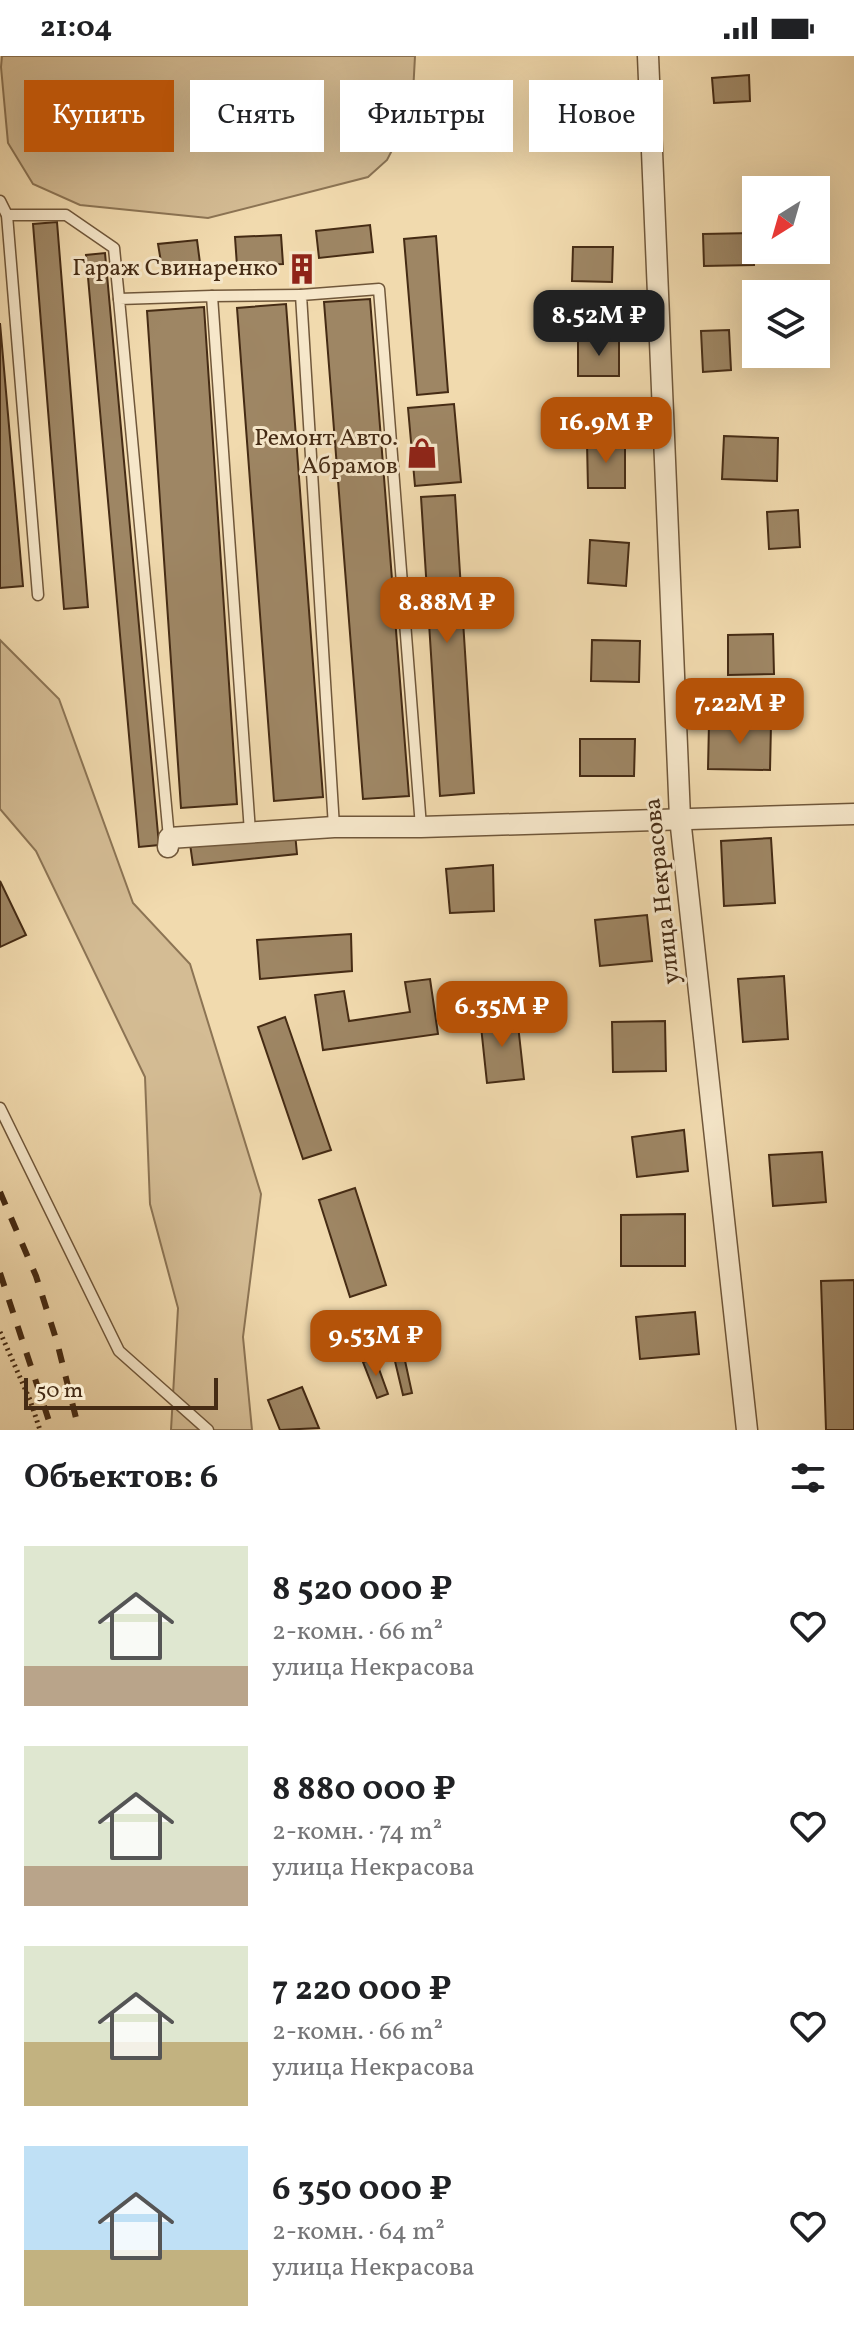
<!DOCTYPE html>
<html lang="ru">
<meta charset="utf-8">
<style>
:root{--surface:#fff;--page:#f2f2f2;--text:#202124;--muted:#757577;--accent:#b45309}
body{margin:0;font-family:Vollkorn,serif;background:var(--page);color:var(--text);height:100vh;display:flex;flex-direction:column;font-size:30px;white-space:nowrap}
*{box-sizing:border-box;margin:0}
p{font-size:26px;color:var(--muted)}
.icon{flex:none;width:44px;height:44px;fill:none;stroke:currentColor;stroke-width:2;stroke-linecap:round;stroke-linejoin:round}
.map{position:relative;height:1374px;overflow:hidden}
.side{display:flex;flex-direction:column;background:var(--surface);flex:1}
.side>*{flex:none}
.hud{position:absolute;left:24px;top:24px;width:806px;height:72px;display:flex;gap:16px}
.needle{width:52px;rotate:217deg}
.tools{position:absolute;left:742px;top:120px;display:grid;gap:16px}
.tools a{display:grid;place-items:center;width:88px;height:88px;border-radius:0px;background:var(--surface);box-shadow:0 8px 32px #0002;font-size:40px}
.scale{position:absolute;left:24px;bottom:20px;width:194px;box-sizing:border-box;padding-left:8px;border:4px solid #452b14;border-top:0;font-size:22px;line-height:28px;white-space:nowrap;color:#452b14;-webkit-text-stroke:6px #f6e7ca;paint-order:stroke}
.price{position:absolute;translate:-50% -68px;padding:0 18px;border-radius:16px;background:var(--accent);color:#fff;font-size:26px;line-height:52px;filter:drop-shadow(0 2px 4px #0008)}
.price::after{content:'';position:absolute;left:50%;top:48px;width:24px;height:18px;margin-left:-12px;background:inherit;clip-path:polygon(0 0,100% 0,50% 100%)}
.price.on{background:#222;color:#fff}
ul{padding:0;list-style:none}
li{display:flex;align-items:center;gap:24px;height:200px;padding:0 24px}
li span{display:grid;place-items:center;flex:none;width:224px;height:160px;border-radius:0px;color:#555}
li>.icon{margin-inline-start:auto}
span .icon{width:96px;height:96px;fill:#fffc;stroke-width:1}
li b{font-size:34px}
h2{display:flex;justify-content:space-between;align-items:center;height:96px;padding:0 24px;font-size:34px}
.chip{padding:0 28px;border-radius:0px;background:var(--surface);box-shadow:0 8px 32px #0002;font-size:28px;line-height:72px}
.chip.on{background:var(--accent);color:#fff}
.status{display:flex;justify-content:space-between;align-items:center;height:56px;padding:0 40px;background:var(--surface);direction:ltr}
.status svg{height:22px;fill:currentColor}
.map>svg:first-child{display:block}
.green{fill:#d4bc94;stroke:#8c7454;stroke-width:2}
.building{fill:#9e8664;stroke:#452b14;stroke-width:2}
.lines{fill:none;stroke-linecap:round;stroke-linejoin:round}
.lane-casing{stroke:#70573a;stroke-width:13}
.street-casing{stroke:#70573a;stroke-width:23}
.path{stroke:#452b14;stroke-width:5;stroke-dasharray:2 4;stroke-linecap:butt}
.lane{stroke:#f6e7ca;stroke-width:10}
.street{stroke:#f6e7ca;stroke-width:20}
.rail{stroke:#452b14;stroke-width:6;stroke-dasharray:14 14;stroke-linecap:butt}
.labels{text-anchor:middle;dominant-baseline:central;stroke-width:6;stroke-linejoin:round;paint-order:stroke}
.poi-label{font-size:24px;fill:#452b14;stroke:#f6e7ca;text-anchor:end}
.street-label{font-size:24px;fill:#452b14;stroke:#f6e7ca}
</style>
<div class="status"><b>21:04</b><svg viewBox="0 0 49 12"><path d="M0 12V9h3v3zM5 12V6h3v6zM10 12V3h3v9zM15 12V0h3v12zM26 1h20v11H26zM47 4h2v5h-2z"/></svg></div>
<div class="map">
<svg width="854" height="1374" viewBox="0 0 854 1374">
<rect width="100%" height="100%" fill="#f1daae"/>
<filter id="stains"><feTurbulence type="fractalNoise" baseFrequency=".0025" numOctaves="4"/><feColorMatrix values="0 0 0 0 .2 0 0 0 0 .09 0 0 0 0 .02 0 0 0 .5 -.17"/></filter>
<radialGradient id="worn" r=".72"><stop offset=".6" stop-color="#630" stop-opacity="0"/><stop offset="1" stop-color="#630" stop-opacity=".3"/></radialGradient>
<g class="green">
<polygon points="2,0 415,0 412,56 387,104 368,121 208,162 80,149 33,128 8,87 1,11"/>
<polygon points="0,584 59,643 133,847 190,908 261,1138 243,1281 252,1374 171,1374 178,1252 150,1148 145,1021 36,795 0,753"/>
</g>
<g class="building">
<polygon points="749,19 750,45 714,47 712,22"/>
<polygon points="568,56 603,58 601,92 566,90"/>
<polygon points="57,166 88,551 64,553 33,168"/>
<polygon points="370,169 373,196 319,202 316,175"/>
<polygon points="753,177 754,209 704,210 703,178"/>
<polygon points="281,179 283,208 237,210 235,181"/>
<polygon points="436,180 448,336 417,339 404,183"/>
<polygon points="197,184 200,207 162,212 158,188"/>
<polygon points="573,191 613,191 612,226 572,225"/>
<polygon points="105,197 159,789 139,791 86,199"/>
<polygon points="310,199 312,225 294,228 293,201"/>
<polygon points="370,243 409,740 363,743 324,246"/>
<polygon points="286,248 323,741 274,745 237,252"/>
<polygon points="204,251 237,748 181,752 147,255"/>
<polygon points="0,267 23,530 0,532"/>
<polygon points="729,274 731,314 703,316 701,275"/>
<polygon points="619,284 619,320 578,320 578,285"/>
<polygon points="454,348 461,426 415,430 408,352"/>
<polygon points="724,380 778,382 777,425 722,423"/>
<polygon points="625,386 625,432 588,432 587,387"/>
<polygon points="455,439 474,737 440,740 421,441"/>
<polygon points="798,454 800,491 769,493 767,456"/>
<polygon points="590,484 629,487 626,530 588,527"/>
<polygon points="773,578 774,618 728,619 728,579"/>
<polygon points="592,584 640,585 639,626 591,625"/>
<polygon points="709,667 771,668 770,714 708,713"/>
<polygon points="580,683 635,683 634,720 580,720"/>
<polygon points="295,777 297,798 193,809 190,788"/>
<polygon points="771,782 775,847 724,850 721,785"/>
<polygon points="493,809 494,855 450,857 446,813"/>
<polygon points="0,825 26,879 0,891"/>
<polygon points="647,859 652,905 600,910 595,864"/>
<polygon points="351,878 352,915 260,923 257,884"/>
<polygon points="784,920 788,983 743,986 738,923"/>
<polygon points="430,923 438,978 323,994 315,939 344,935 349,965 410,956 405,926"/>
<polygon points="517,960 524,1023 487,1027 480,961"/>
<polygon points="285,961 331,1094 303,1103 258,971"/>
<polygon points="665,965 666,1015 613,1016 612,966"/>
<polygon points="684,1074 688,1115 637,1121 632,1081"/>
<polygon points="822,1096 826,1146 773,1150 769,1099"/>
<polygon points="355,1132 386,1229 350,1241 319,1144"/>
<polygon points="685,1158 685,1210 621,1210 621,1159"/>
<polygon points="854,1224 854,1374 826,1374 821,1225"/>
<polygon points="695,1256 699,1298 640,1303 636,1261"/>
<polygon points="399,1277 412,1337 403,1339 389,1280"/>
<polygon points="375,1302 388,1338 377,1342 363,1306"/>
<polygon points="302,1331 319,1372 280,1374 268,1344"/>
</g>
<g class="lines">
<defs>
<g id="lane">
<polyline points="0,145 7,159"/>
<polyline points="212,240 301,239"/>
<polyline points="38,539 7,159 66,159 114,192 119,243"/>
<polyline points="334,771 301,239 379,233 421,771"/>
<polyline points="169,782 119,243 212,240 250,776"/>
<polyline points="0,1052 119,1295 208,1374"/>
</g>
<g id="street">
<polyline points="648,0 680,762 747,1374"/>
<polyline points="168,791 169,782 334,771 421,771 854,758"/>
</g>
</defs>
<use href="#lane" class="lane-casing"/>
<use href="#street" class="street-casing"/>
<polyline class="path" points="0,1276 30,1344 40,1374"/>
<use href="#lane" class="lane"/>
<use href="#street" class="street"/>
<g class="rail">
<polyline points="0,1136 36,1220 57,1286 79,1374"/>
<polyline points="0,1217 52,1374"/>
</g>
</g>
<defs>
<symbol id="building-bare" viewBox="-9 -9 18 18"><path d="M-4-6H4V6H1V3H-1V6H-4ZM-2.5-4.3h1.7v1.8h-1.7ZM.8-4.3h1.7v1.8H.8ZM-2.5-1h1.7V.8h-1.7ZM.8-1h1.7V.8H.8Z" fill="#8f2418" stroke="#f6e7ca" stroke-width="2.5" paint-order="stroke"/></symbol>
<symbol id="shop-bare" viewBox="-9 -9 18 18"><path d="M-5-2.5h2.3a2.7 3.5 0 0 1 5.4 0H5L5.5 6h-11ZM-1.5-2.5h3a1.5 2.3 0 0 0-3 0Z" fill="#8f2418" stroke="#f6e7ca" stroke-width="2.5" paint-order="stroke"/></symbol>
</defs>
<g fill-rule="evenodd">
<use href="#building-bare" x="280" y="191" width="44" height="44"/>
<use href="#shop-bare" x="400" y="375" width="44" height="44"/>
</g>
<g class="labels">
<g class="poi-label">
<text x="278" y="213">Гараж Свинаренко</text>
<text x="398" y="383">Ремонт Авто.<tspan x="398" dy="28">Абрамов</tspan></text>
</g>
<g class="street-label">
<text transform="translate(663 835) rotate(-96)">улица Некрасова</text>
</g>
</g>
<rect width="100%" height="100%" filter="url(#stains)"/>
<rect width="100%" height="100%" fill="url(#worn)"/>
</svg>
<div class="tools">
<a><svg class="needle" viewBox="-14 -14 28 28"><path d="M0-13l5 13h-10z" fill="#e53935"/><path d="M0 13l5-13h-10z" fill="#757577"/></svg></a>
<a><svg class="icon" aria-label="layers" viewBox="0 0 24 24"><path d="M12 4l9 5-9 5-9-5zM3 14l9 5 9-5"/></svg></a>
</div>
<div class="scale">50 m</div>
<b class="price on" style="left:599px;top:302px">8.52M ₽</b>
<b class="price" style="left:606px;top:409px">16.9M ₽</b>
<b class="price" style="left:447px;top:589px">8.88M ₽</b>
<b class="price" style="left:740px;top:690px">7.22M ₽</b>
<b class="price" style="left:502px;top:993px">6.35M ₽</b>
<b class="price" style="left:376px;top:1322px">9.53M ₽</b>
<div class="hud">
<a class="chip on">Купить</a>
<a class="chip">Снять</a>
<a class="chip">Фильтры</a>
<a class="chip">Новое</a>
</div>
</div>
<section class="side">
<h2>Объектов: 6<svg class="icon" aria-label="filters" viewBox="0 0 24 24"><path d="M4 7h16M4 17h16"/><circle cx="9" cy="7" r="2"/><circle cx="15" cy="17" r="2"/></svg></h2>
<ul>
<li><span style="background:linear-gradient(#dfe7d0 75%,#b9a48a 0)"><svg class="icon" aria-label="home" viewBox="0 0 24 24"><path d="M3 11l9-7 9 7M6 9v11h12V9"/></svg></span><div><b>8 520 000 ₽</b><p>2-комн. · 66 m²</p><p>улица Некрасова</p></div><svg class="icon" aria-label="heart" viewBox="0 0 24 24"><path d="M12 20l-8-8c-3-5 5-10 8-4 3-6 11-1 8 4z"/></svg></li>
<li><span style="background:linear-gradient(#dfe7d0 75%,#b9a48a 0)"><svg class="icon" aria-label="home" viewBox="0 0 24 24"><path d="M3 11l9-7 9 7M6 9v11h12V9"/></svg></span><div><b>8 880 000 ₽</b><p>2-комн. · 74 m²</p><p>улица Некрасова</p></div><svg class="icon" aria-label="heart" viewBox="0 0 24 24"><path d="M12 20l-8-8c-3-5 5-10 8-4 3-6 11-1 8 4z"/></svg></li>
<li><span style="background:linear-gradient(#dfe7d0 60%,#c2b280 0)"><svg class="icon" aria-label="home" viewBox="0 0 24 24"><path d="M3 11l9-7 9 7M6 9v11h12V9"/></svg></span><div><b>7 220 000 ₽</b><p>2-комн. · 66 m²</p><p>улица Некрасова</p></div><svg class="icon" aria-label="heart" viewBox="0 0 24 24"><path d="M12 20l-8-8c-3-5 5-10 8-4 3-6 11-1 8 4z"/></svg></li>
<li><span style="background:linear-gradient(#bfe0f5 65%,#c2b280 0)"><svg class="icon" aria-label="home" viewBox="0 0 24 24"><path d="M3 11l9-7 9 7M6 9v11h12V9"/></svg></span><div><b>6 350 000 ₽</b><p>2-комн. · 64 m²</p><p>улица Некрасова</p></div><svg class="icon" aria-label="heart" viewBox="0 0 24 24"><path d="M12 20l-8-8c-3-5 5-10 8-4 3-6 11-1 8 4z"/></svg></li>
</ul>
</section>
